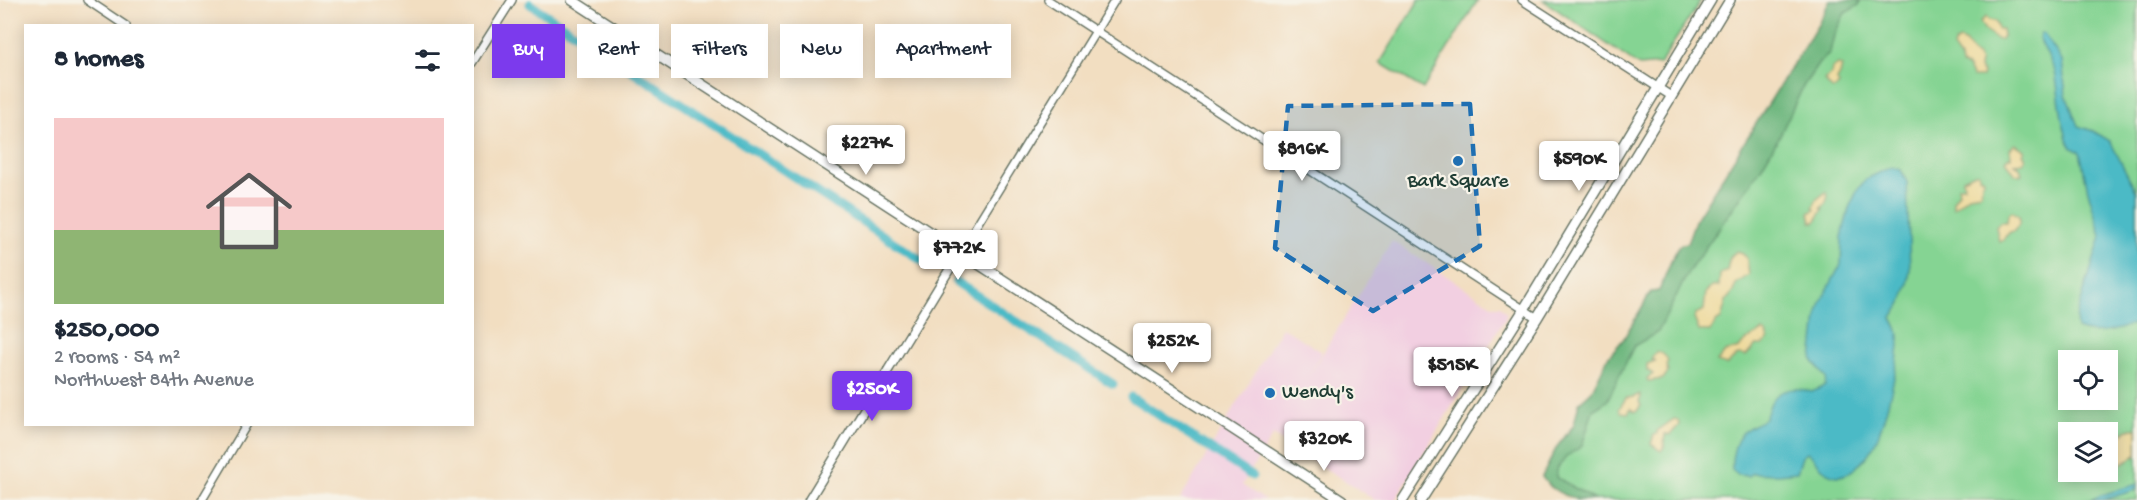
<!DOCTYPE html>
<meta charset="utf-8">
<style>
:root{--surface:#fff;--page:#f6f6f7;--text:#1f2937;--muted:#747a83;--line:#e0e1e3;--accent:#7c3aed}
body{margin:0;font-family:"Gochi Hand",sans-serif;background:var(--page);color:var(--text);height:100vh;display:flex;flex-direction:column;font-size:22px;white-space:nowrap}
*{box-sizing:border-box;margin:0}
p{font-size:20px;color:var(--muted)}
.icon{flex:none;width:33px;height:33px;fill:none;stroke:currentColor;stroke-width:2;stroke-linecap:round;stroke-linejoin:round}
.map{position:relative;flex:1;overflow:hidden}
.panel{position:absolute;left:24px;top:24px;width:450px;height:402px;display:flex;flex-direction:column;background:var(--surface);border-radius:0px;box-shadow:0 3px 15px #0003}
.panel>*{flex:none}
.top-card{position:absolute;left:492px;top:24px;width:570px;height:54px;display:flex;gap:12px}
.fabs{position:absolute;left:2058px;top:350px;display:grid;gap:12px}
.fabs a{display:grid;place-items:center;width:60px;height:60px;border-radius:0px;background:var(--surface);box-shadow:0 3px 15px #0003;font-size:30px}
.price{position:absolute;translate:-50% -51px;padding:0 14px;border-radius:6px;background:#fff;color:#222;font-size:20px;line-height:39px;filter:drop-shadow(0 2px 3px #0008)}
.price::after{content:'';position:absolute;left:50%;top:36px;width:18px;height:14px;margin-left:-9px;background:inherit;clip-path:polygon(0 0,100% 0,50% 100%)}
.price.active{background:var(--accent);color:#fff}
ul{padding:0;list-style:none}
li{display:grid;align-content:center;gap:12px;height:318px;padding:0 30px}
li+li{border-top:2px solid var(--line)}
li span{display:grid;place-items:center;height:186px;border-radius:0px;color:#555}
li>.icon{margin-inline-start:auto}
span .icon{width:108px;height:108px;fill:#fffc;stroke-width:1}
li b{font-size:26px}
h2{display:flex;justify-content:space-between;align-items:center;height:72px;padding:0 30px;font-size:26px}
.pill{padding:0 21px;border-radius:0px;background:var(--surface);box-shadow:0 3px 15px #0003;font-size:21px;line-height:54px}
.pill.active{background:var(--accent);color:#fff}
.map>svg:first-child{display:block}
.built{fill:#f2cfe1}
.green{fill:#85d493;stroke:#528864;stroke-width:1.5;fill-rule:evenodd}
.forest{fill:#6cb67d;stroke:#467a58;stroke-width:1.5}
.sand{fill:#eeda9e;stroke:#868c69;stroke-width:1.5}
.water{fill:#4cbac6;stroke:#367c7d;stroke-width:1.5}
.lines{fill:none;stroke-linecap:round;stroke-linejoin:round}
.canal{stroke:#4cbac6;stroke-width:9}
.minor-casing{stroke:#697565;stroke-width:10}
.tertiary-casing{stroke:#697565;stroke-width:11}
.secondary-casing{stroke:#697565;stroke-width:12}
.minor{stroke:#fff;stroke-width:7}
.tertiary{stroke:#fff;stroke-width:8}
.secondary{stroke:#fff;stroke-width:9}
.marked{fill:#1f6fb2;fill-opacity:0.2;stroke:#1f6fb2;stroke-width:4.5;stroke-dasharray:12 8;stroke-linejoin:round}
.poi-dot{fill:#1f6fb2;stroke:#f7f3e8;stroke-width:2}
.labels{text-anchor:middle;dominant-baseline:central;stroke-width:4.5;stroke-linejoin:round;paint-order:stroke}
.poi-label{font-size:20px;fill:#1f3d34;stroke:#f7f3e8}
</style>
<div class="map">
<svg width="2137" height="500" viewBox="0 0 2137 500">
<rect width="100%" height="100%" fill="#f7f3e8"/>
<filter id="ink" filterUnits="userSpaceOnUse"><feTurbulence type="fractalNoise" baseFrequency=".0167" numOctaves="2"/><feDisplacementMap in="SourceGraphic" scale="12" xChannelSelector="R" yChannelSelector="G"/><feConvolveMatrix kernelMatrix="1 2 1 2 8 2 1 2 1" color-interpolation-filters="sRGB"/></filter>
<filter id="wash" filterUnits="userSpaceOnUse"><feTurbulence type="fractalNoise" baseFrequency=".008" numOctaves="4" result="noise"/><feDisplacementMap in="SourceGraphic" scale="24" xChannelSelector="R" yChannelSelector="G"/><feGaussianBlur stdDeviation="1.35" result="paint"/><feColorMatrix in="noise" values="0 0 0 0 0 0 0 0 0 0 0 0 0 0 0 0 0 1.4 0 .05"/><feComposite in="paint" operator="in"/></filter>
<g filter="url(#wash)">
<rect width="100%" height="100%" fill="#f2dec1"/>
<polygon class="built" points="1392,241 1493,306 1500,306 1506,312 1506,317 1395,500 1375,500 1273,435 1242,485 1265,500 1180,500 1282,327 1322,352 1308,377"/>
<g class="green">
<polygon points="1419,0 1478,0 1423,89 1380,63"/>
<polygon points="1543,0 1701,0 1660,64 1639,66"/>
<path d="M1830,0H2137V500H1576L1549,486L1542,477L1557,447L1574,425L1579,403L1591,392L1609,356L1623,340L1651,292L1659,291C1666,275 1670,260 1680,245L1687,243L1695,221L1818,25ZM2068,360H2108V399H2068ZM2068,432H2108V471H2068Z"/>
</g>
<path class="forest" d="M1830,0H1860L1859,5L1845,13L1834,35L1830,52L1819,63L1804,85L1778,139L1761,168L1689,271L1658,332L1634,346L1607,401L1593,410L1582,446L1567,456L1556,470V477L1595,500C1573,500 1555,495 1542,477L1557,447L1574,425L1579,403L1591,392L1609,356L1623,340L1651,292L1659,291C1666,275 1670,260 1680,245L1687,243L1695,221L1818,25Z"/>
<g class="sand">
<polygon points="1986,17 1989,20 1995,21 1998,29 2002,29 2003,36 2001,39 1998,40 1986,32 1980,22"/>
<polygon points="1960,40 1966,43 1972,53 1978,56 1980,62 1979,68 1983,73 1982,77 1973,77 1967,67 1961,65 1960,58 1953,48 1955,42"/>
<polygon points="1838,65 1842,66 1840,75 1837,80 1839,85 1835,89 1832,89 1824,80 1831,74 1832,68"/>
<polygon points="2015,144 2025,150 2023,154 2026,158 2023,163 2015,164 2020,167 2022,175 2020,176 2015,174 2006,161 2008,158 2011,157 2010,149"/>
<polygon points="1975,173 1979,173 1979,177 1983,179 1981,193 1969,195 1953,208 1953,201 1959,192 1958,186 1964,186 1963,179"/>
<path d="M1826,192C1830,195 1826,205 1821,208L1823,210L1815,222H1811L1809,213L1815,210L1813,207L1817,199Z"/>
<polygon points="2012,211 2019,216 2019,224 2014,231 2010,232 2002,240 1999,241 1996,227 2000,222 2007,222 2008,215"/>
<path d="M1738,251C1750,257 1747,264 1749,275L1736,284L1733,292L1726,301L1721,319L1717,321L1710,331H1699L1694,318L1696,314L1704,310L1706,292L1712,287L1719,286L1720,274L1727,271C1729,263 1728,255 1738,251Z"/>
<polygon points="1763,331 1766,333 1768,340 1763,345 1756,345 1746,356 1738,355 1726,365 1717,362 1725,352 1739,348 1744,342"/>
<path d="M1656,352C1662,352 1666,355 1668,362L1666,364L1668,372L1663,379L1648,381L1647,378L1653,374L1647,370V364L1655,361L1651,359Z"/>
<polygon points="1640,394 1641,397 1639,402 1641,405 1637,411 1634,411 1631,408 1628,413 1621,412 1619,409 1626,398 1634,397"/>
<polygon points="1674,419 1678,420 1679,425 1670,435 1665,434 1664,447 1661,451 1651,444 1654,435 1657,434 1657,431"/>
<polygon points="2128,429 2137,429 2137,455 2120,464 2113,463 2113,461 2108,460 2108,453 2112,450 2108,449 2108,433 2114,435 2122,431 2124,433"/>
</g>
<g class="water">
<path d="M2043,33L2062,60L2066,95L2078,126L2093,131L2110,141L2137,193V323C2118,330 2097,337 2077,329L2076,318L2101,236L2088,191L2080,152L2072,148L2067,139L2062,118L2055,71L2039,38L2040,34Z"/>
<path d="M1891,167L1901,170L1907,182L1910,270L1908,284L1902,303L1892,318C1895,323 1898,328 1899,335C1901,357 1885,422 1875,443C1869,455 1853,475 1839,476C1823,476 1818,460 1807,452L1802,457L1797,472L1777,474L1752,473L1748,476L1738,475L1732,470C1731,457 1735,437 1747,429C1752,425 1759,423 1765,419C1767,414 1769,406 1772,401C1780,387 1799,387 1812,392L1825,386L1826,378L1812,360L1817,317L1821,302L1841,264L1842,237L1849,208L1858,189L1866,179Z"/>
<polygon points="2137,484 2136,490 2103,500 2091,500 2101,495"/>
</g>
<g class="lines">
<g class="canal">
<polyline points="530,4 927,264"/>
<polyline points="956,282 1113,384"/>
<polyline points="1131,397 1252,476"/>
</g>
</g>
</g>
<g filter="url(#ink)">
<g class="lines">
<defs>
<g id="minor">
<polyline points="87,0 126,26"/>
<polyline points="1048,0 1537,318"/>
<polyline points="1522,0 1671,96"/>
<polyline points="472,63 512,0"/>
<polyline points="960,252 1115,0"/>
<polyline points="202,500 247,424"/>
</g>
<polyline id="tertiary" points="809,500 960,252"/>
<g id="secondary">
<polyline points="572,0 1342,500"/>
<polyline points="1403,500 1523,311 1711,0"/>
<polyline points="1421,500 1537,318 1730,0"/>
</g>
</defs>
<use href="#minor" class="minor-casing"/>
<use href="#tertiary" class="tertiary-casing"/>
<use href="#secondary" class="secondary-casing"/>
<use href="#minor" class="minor"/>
<use href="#tertiary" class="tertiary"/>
<use href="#secondary" class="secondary"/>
</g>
</g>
<path class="marked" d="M1470,104L1480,246L1373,311L1275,248L1288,106Z"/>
<g class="poi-dot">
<circle cx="1458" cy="161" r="6"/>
<circle cx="1270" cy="393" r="6"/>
</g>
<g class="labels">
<g class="poi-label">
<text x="1458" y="182">Bark Square</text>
<text x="1282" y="393" text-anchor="start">Wendy's</text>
</g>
</g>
</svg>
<div class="fabs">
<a><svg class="icon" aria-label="locate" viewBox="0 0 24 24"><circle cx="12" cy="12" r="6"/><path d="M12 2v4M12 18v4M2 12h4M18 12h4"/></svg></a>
<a><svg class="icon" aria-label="layers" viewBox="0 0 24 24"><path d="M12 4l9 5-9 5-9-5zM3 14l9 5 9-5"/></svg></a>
</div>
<b class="price" style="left:866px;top:176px">$227K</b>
<b class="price" style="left:1302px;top:182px">$816K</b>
<b class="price" style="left:1579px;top:192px">$590K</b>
<b class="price" style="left:958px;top:281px">$772K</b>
<b class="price" style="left:1172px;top:374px">$252K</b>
<b class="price" style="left:1452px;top:398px">$515K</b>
<b class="price active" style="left:872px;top:422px">$250K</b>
<b class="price" style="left:1324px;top:472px">$320K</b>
<div class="top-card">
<a class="pill active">Buy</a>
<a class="pill">Rent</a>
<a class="pill">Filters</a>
<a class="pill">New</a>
<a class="pill">Apartment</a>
</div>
<section class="panel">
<h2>8 homes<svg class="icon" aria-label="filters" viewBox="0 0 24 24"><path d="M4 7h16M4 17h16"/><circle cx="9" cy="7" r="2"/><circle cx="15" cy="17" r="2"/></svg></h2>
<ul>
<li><span style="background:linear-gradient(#f6c9c9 60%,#8fb573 0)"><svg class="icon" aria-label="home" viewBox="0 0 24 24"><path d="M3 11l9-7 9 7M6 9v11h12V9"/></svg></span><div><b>$250,000</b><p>2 rooms · 54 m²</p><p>Northwest 84th Avenue</p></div></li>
</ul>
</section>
</div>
